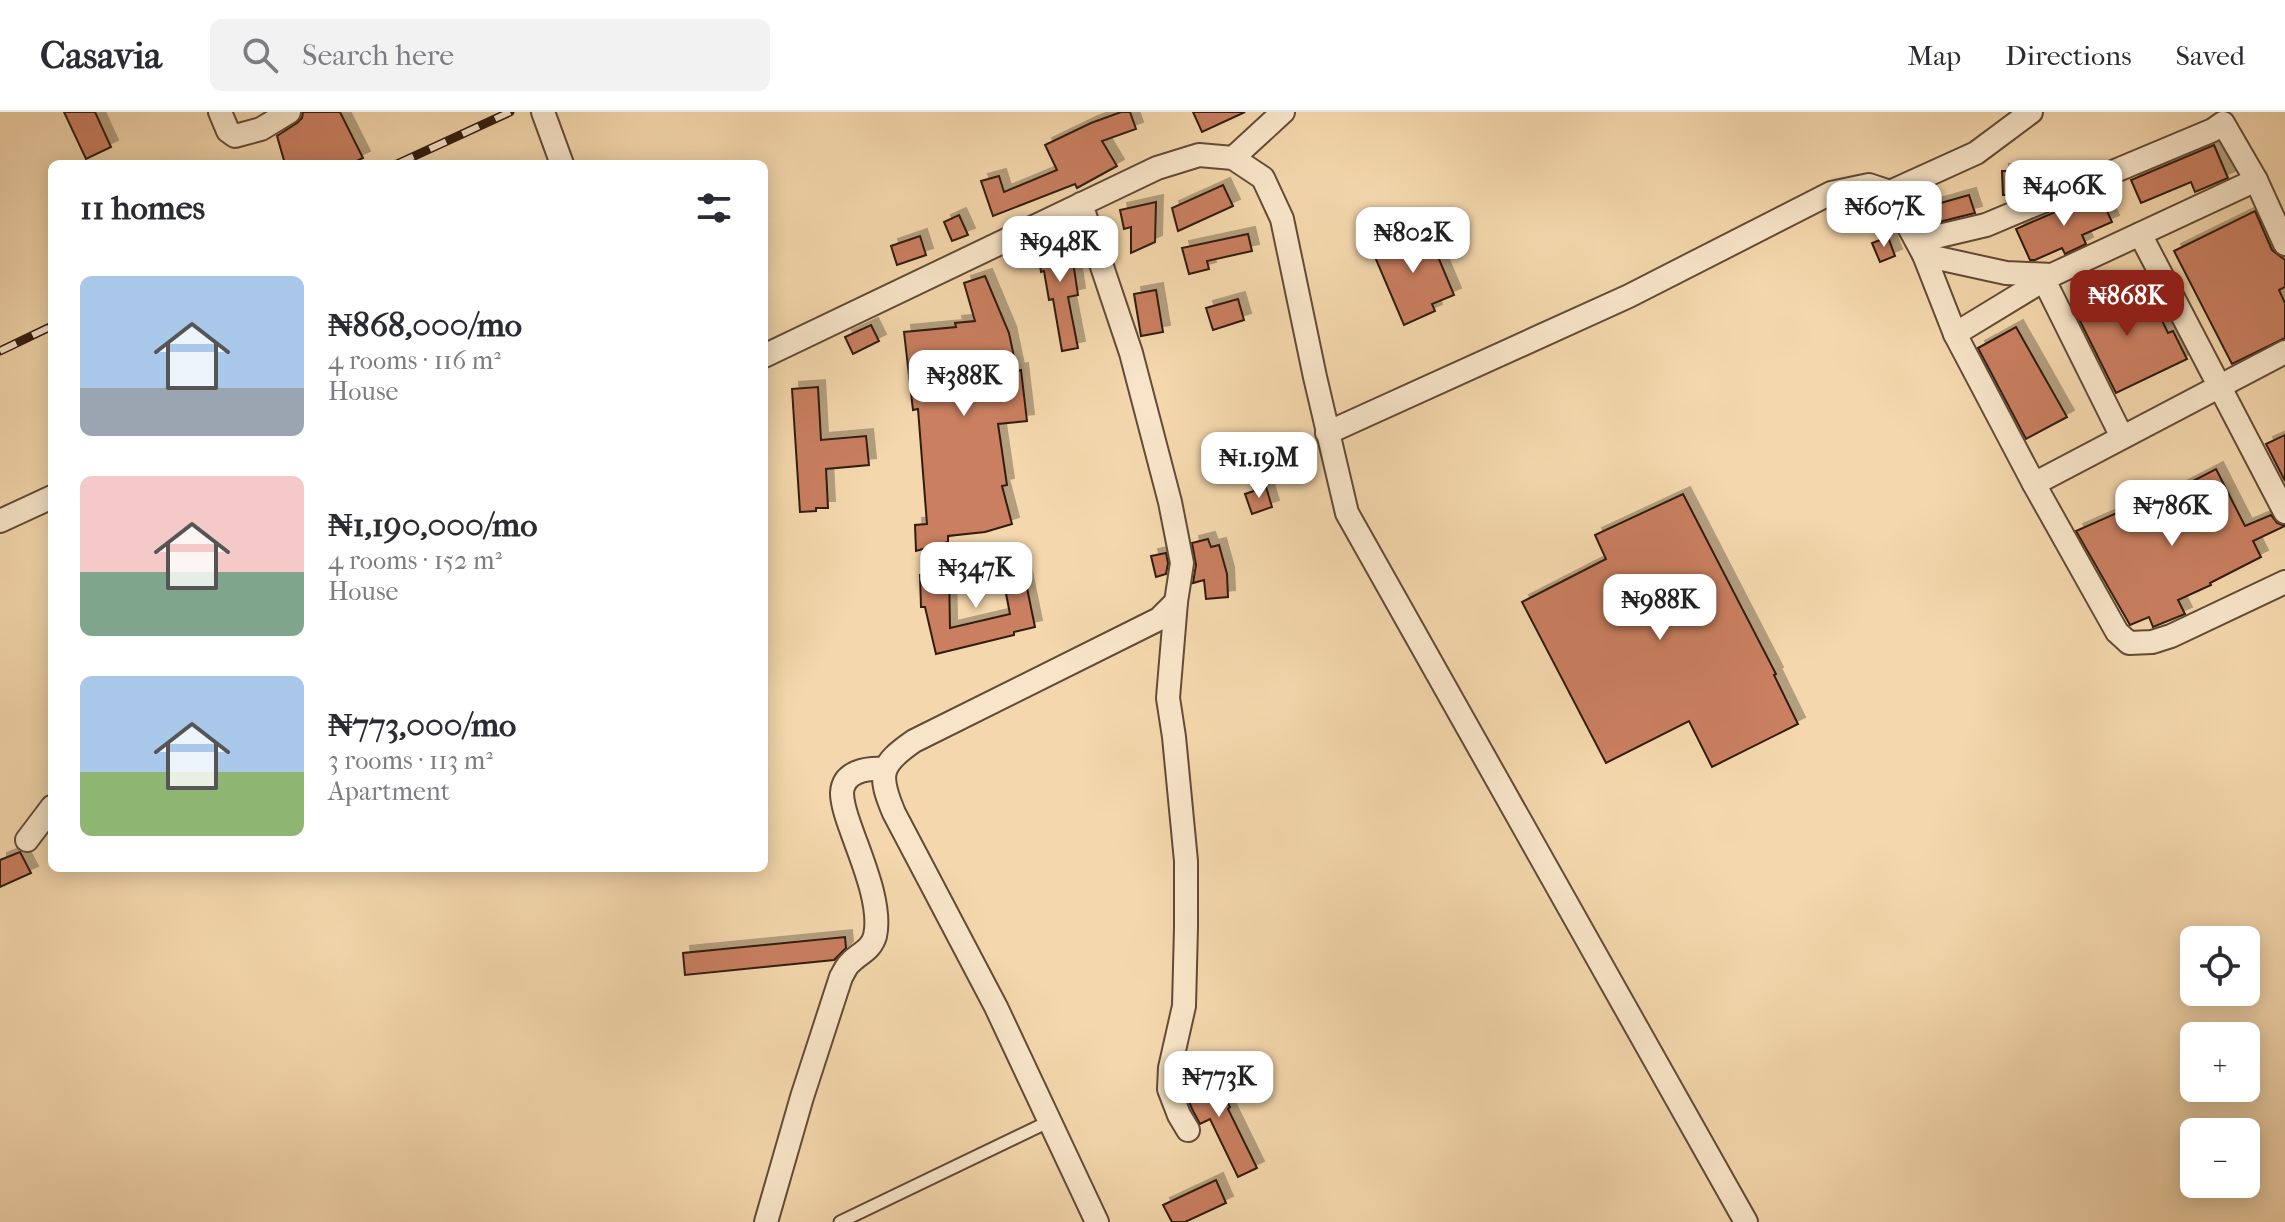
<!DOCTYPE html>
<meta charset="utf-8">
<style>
:root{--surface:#fff;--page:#f2f2f3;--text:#2b2b33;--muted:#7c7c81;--line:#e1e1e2;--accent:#8f2418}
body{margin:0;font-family:"IM FELL French Canon",serif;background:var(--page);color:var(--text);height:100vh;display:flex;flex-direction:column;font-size:30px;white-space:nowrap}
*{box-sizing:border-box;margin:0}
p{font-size:26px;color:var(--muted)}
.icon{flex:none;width:44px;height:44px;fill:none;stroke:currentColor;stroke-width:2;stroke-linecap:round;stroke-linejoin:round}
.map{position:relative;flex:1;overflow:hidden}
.drawer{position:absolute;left:48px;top:48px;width:720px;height:712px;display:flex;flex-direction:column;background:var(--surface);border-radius:12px;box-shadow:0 4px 20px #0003}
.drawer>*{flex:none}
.fabs{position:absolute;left:2180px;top:814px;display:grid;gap:16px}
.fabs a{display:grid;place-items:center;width:80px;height:80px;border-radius:12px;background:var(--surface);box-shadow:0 4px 20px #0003;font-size:40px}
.price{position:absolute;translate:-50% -68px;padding:0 18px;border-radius:16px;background:#fff;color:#222;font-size:26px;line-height:52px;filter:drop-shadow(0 2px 4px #0008)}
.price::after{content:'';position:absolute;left:50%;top:48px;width:24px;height:18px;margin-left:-12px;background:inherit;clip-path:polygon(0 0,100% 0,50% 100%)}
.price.active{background:var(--accent);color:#fff}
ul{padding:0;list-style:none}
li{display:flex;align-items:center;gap:24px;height:200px;padding:0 32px}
li span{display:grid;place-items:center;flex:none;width:224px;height:160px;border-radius:12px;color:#555}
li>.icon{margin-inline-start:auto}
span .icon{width:96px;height:96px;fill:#fffc;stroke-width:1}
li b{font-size:34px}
h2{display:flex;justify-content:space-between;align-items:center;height:96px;padding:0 32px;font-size:34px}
header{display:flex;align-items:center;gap:48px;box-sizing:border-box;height:112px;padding:0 40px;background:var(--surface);border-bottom:2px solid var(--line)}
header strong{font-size:38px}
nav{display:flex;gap:44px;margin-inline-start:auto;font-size:28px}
.search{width:560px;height:72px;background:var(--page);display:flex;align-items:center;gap:20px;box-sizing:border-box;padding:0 28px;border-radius:12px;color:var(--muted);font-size:30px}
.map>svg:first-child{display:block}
.building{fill:#c97f61;stroke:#311c10;stroke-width:2;filter:url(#shadow)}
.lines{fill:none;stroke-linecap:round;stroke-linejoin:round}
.service-casing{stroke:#624b37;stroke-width:15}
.minor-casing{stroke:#624b37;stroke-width:26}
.service{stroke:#f8e5c9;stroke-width:11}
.minor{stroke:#f8e5c9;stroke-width:22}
.rail-casing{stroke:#311c10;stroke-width:9}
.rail{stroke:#f8e5c9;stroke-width:6;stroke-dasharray:18;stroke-linecap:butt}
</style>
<header>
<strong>Casavia</strong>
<div class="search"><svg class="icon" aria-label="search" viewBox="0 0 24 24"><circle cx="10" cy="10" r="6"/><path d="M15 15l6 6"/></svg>Search here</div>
<nav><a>Map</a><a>Directions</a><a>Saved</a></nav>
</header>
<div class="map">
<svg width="2285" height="1110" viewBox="0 0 2285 1110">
<defs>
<filter id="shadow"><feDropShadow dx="7" dy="-7" stdDeviation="0" flood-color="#0004"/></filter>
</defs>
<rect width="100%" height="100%" fill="#f4d7ac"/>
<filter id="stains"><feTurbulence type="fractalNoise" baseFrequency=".0025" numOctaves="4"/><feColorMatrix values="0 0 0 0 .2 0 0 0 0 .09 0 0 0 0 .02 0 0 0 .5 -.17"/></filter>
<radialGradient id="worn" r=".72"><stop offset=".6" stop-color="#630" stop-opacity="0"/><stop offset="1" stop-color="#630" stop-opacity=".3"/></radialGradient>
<g class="building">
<polygon points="64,0 95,0 111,35 86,47"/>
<polygon points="303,0 340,0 363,46 350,52 285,52 277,24 297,11 302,6"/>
<polygon points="1121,0 1130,0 1136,17 1102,29 1117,54 1077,76 1075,72 993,104 981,69 999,64 1004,80 1057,58 1045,33 1091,11"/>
<polygon points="1193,0 1245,0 1202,20"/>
<polygon points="2214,33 2228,66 2195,80 2191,70 2141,91 2131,68"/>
<polygon points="2002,59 2030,59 2031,79 2022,83 2003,83"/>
<polygon points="1223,73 1233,94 1178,119 1172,96"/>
<polygon points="2099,81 2112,110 2082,123 2086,132 2065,142 2062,136 2035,148 2030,148 2016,117"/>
<polygon points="1969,83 1975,101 1935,111 1930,94"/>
<polygon points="1156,90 1155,130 1131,141 1131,115 1124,117 1120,98"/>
<polygon points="2255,99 2272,138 2285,148 2285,175 2279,178 2285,191 2285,226 2232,252 2174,139"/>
<polygon points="959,103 968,123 952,129 944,110"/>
<polygon points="1426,116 1454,183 1432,192 1435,199 1404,213 1372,138"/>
<polygon points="1248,122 1252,139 1207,149 1209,157 1189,162 1182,136"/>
<polygon points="1069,123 1078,183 1068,185 1078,236 1062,239 1053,187 1049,188 1044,159 1041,160 1036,130"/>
<polygon points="920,124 926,143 897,153 891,134"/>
<polygon points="1888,125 1895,144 1880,150 1872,131"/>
<polygon points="985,164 1009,221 1017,259 1021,258 1027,309 998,312 1007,373 1002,374 1012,412 985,420 948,424 948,430 916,439 915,413 927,412 918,297 913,298 904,220 956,215 955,211 975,209 964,171"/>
<polygon points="2122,169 2138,204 2156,196 2168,221 2173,219 2187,247 2116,281 2072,193"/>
<polygon points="1156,178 1163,220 1141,224 1134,182"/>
<polygon points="1238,187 1244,208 1213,218 1206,196"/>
<polygon points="871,213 879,229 853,242 845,225"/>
<polygon points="2016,215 2067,305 2026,327 1978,236"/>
<polygon points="818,275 821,328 866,324 869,353 826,357 828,396 816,396 816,399 800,400 792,277"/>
<polygon points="2285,323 2285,369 2266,332"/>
<polygon points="2216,357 2245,414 2271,403 2277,411 2285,414 2253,429 2261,445 2210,471 2211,473 2178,488 2185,502 2153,515 2149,505 2130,513 2076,419 2169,378 2170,381"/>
<polygon points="1266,375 1272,395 1252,402 1245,382"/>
<polygon points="1683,382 1776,562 1774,563 1798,612 1712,655 1689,609 1606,651 1522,490 1606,447 1595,423"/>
<polygon points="1208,427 1211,435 1219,433 1227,462 1228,485 1206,487 1204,468 1193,471 1196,453 1192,431"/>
<polygon points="1166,441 1168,451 1166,462 1156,465 1151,444"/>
<polygon points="1020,442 1035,515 1014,520 1014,523 936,542 925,495 921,495 920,463 949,457 950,516 1010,502 999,446"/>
<polygon points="20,740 31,761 0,775 0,748"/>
<polygon points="845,825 846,836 834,848 685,863 683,841"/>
<polygon points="1210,958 1230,995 1228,997 1257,1056 1238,1065 1210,1007 1200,1012 1192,997 1183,975 1183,972"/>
<polygon points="1216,1068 1226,1091 1185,1110 1172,1110 1163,1093"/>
</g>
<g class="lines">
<defs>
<polyline id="service" points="840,1110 1050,1009"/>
<g id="minor">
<polyline points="220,0 228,19 235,24 261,17 289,0"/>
<polyline points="543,0 562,52"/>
<polyline points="1233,46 1283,0"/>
<polyline points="1890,80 1976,41 2031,0"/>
<path d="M1081,92L1131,241L1170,390L1182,451L1176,490L1159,507L914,629C879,653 878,663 894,701L996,895L1097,1110"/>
<polyline points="2140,122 2285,400"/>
<polyline points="1918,129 1986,113 2213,18 2223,11 2256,68 2285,132"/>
<polyline points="1924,143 2006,161 2052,163"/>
<polyline points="2044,168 2122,325"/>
<polyline points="1955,222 2052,163 2256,68"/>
<polyline points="764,244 1157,56 1199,43 1233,46 1263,66 1282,107 1315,265 1347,401 1746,1110"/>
<polyline points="1327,321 1629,184 1831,81 1869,73 1890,80 1924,143 1955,222 2034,372 2117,520 2129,531 2152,530 2171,524 2285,470"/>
<polyline points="2034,372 2285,240"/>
<polyline points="0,409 52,385"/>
<polyline points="1176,490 1168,586 1174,625 1186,749 1186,815 1184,894 1170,956 1169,977 1179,1003 1188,1018"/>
<polyline points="27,728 52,695"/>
<path d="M766,1110L802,985L841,865C844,860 846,854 851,850C860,841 871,838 875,824C882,793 861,746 851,717C847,706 842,693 842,681C843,659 867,656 884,657"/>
</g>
</defs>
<use href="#service" class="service-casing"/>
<use href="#minor" class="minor-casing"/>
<use href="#service" class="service"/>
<use href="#minor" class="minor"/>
<defs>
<g id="rail">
<polyline points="397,52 510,0"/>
<polyline points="0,239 52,214"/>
</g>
</defs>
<use href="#rail" class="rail-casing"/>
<use href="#rail" class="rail"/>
</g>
<rect width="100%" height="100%" filter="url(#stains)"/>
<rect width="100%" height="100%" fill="url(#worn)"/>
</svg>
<div class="fabs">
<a><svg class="icon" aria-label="locate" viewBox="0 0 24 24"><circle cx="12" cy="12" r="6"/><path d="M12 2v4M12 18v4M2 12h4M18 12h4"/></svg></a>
<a>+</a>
<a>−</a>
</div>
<b class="price" style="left:2064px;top:116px">₦406K</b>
<b class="price" style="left:1884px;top:137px">₦607K</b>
<b class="price" style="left:1413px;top:163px">₦802K</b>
<b class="price" style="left:1060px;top:172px">₦948K</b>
<b class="price active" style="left:2127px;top:226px">₦868K</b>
<b class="price" style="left:964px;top:306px">₦388K</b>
<b class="price" style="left:1259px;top:388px">₦1.19M</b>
<b class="price" style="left:2172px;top:436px">₦786K</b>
<b class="price" style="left:976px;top:498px">₦347K</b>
<b class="price" style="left:1660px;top:530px">₦988K</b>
<b class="price" style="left:1219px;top:1007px">₦773K</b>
<section class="drawer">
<h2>11 homes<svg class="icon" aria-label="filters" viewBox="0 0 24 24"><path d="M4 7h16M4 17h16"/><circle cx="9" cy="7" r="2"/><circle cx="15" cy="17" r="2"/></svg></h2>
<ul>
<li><span style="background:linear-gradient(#a9c7e8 70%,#9aa5b1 0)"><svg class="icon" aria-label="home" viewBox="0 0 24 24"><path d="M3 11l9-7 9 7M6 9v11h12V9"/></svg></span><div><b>₦868,000/mo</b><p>4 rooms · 116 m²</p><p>House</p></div></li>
<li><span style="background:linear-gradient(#f6c9c9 60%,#7fa58c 0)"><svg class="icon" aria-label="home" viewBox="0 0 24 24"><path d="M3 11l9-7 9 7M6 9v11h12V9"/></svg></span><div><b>₦1,190,000/mo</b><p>4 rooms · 152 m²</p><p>House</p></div></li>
<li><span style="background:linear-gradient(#a9c7e8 60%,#8fb573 0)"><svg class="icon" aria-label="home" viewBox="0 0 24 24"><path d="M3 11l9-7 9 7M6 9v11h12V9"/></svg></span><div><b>₦773,000/mo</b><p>3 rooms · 113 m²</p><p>Apartment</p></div></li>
</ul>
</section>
</div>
